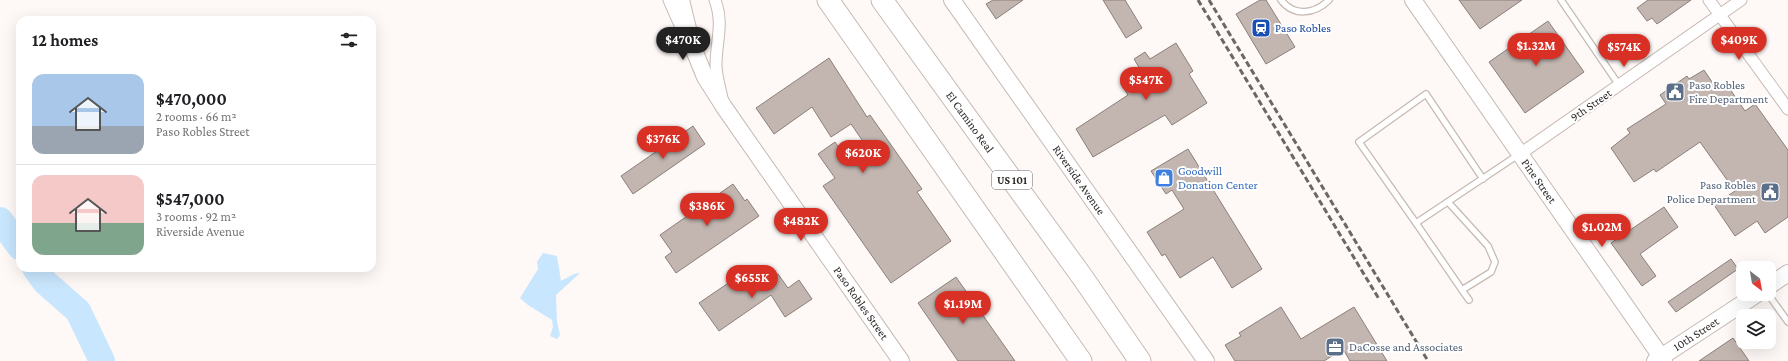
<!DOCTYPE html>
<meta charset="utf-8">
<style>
:root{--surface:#fff;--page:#f2f2f2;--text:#202124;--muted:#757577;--line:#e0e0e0;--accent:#d93025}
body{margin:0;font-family:"Crimson Pro",serif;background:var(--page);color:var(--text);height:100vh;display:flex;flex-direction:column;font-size:15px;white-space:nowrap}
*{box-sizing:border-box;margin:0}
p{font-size:13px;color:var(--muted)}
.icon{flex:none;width:22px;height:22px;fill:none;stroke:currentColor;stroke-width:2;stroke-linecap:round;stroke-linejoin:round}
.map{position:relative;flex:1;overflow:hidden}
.drawer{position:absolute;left:16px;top:16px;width:360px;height:256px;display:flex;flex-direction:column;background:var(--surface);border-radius:12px;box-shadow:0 4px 16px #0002}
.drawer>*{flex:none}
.needle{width:26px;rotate:149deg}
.fabs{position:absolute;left:1736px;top:261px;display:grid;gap:8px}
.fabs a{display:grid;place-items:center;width:40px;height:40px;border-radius:8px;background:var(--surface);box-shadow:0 4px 16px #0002;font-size:20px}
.price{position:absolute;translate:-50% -34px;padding:0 9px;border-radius:14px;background:var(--accent);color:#fff;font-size:13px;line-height:26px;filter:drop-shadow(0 1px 2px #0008)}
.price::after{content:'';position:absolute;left:50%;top:24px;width:12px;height:9px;margin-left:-6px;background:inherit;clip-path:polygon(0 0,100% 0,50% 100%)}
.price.active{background:#222;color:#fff}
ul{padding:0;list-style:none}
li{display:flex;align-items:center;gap:12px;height:100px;padding:0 16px}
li+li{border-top:1px solid var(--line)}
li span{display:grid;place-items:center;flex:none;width:112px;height:80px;border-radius:12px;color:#555}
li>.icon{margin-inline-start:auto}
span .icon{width:48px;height:48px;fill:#fffc;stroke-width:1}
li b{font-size:17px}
h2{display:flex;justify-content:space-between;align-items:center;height:48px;padding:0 16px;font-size:17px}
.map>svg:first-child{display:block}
.water{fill:#c8e6fd}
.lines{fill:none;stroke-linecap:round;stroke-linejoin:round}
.river{stroke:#c8e6fd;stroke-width:26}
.building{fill:#c3b6b1;stroke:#8b7f7a}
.lane-casing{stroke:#c7bab4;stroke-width:8}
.street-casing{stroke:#c7bab4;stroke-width:13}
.secondary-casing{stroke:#c7bab4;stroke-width:18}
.highway-casing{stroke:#c7bab4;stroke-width:23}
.lane{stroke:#fff;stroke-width:5.5}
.street{stroke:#fff;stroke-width:11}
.secondary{stroke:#fff;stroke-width:16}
.highway{stroke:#fff;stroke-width:21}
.rail{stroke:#6c6765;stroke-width:3;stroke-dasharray:6 3;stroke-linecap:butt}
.labels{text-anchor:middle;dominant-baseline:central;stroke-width:4;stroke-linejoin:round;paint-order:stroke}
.shield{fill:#fff;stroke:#6b6866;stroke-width:1}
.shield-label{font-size:11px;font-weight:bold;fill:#2c2725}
.transit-label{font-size:12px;fill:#164399;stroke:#fff;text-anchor:start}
.service-label{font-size:12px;fill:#4e5e75;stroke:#fff;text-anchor:start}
.street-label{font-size:12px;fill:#2c2725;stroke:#fff}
.shop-label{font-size:12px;fill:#366cbe;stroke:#fff;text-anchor:start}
</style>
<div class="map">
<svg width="1788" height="361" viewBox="0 0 1788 361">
<rect width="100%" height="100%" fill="#fef8f6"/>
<polygon class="water" points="543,253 557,256 561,281 574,274 580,273 556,295 557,322 560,335 557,339 550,336 553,327 552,320 528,305 520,298 538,269 537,262"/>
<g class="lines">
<g class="river">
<polyline points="0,220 20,247"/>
<polyline points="35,268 45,282 78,311 102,361"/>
</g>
</g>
<g class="building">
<polygon points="993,0 1023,0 996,19 986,4"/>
<polygon points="1103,0 1125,0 1142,28 1126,38"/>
<polygon points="1260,0 1266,0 1295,47 1266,64 1236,14"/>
<polygon points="1459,0 1522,0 1480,29"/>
<polygon points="1648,0 1691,0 1657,24 1652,18 1647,21 1637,8"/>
<polygon points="1548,21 1584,72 1525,113 1489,62"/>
<polygon points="1176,43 1193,71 1189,74 1207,103 1172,125 1165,115 1093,157 1076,129 1128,95 1123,87 1143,74 1134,59 1145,52 1150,59"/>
<polygon points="829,58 867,117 870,115 922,189 917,192 951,241 891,283 823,186 835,178 818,154 835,142 852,166 871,153 851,124 831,137 812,107 774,134 756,108"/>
<polygon points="1704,70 1716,88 1725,82 1745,111 1755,104 1788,150 1788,217 1765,233 1757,221 1735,236 1714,205 1735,191 1700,142 1656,172 1654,169 1634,182 1611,148 1630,133 1627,129 1666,104 1660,95 1687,76 1689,79"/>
<polygon points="693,126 705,144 633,194 621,176"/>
<polygon points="1188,149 1262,269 1232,288 1213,257 1180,278 1165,254 1162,256 1147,232 1184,209 1172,190 1166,194 1151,171"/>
<polygon points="733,184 745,201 747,199 759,216 676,273 665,257 672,252 660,235"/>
<polygon points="1664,207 1678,227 1640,254 1656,276 1642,286 1611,243"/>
<polygon points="1731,259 1738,269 1676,312 1668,302"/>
<polygon points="746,271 757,288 778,274 788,288 799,280 812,299 785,317 771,295 719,331 699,303"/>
<polygon points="956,277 1015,361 958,361 918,303"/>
<polygon points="1281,307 1301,339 1354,307 1387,361 1350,361 1343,349 1324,361 1235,361 1225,345 1241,336 1239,333"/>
<polygon points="1733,338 1749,361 1699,361"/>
</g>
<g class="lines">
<defs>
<g id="lane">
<path d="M1281,0C1294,17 1315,14 1329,0"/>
<polyline points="1561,0 1619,85"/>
<path d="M1483,179L1426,94L1359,142L1416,223C1450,200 1484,178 1518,155"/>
<polyline points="1416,223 1462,290 1491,272 1495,262 1488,246 1448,202"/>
<polyline points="1462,290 1469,300"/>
<polyline points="1768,294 1788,322"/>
</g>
<g id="street">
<polyline points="669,0 684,34"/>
<path d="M715,0C724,24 716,41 716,65C716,76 720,88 722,98"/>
<polyline points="1709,0 1788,109"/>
<polyline points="1520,154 1741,0"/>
</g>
<g id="secondary">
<polyline points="681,0 692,45 705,77 724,107 901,361"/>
<polyline points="952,0 1206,361"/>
<polyline points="1413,0 1664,361"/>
<polyline points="1769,286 1788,273"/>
<polyline points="1655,361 1757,294"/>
</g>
<g id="highway">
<polyline points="828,0 1081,361"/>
<polyline points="882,0 1083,278 1140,361"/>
</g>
</defs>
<use href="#lane" class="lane-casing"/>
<use href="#street" class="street-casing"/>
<use href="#secondary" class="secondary-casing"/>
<use href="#highway" class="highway-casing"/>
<use href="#lane" class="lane"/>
<use href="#street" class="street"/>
<use href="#secondary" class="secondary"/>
<use href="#highway" class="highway"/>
<g class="rail">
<polyline points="1198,0 1379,299"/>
<polyline points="1209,0 1428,361"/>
</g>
</g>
<defs>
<symbol id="station-square" viewBox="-11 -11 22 22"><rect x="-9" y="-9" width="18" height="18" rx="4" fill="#1a4fb4" stroke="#fff"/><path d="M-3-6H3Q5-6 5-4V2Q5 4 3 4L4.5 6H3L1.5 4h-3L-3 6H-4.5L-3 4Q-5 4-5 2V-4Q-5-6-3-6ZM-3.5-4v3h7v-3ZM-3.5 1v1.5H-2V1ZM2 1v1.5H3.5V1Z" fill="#fff"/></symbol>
<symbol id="civic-square" viewBox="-11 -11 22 22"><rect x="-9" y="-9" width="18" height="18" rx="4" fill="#5c6f8a" stroke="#fff"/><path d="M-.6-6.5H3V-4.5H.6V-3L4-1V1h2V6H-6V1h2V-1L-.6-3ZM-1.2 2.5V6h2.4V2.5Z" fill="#fff"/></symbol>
<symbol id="shop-square" viewBox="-11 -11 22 22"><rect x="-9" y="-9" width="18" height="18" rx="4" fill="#3f7fe0" stroke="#fff"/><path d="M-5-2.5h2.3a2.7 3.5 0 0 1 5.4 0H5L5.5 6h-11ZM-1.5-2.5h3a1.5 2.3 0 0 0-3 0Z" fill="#fff"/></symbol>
<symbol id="office-square" viewBox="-11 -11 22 22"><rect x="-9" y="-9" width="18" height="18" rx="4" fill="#5c6f8a" stroke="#fff"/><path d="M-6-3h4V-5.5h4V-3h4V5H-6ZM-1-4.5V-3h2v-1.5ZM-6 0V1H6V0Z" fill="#fff"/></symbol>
</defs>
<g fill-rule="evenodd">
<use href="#station-square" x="1250" y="17" width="22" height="22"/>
<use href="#civic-square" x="1664" y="81" width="22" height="22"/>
<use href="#shop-square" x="1153" y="167" width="22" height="22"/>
<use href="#civic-square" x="1759" y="181" width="22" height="22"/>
<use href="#office-square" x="1324" y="336" width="22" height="22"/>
</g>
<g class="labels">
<rect class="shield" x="992" y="171" width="40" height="18" rx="3"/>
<g class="shield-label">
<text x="1012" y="180">US 101</text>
</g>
<g class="transit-label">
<text x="1275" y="28">Paso Robles</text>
</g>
<g class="service-label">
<text x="1689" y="85">Paso Robles<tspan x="1689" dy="14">Fire Department</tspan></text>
<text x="1756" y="185" text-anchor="end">Paso Robles<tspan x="1756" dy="14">Police Department</tspan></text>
<text x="1349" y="347">DaCosse and Associates</text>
</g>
<g class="street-label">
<text transform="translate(1591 105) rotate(-35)">9th Street</text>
<text transform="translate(970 122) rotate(54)">El Camino Real</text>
<text transform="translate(1079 180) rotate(55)">Riverside Avenue</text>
<text transform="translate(1539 181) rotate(55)">Pine Street</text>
<text transform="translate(861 303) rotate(55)">Paso Robles Street</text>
<text transform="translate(1696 334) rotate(-33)">10th Street</text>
</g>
<g class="shop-label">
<text x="1178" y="171">Goodwill<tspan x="1178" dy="14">Donation Center</tspan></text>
</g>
</g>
</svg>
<div class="fabs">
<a><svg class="needle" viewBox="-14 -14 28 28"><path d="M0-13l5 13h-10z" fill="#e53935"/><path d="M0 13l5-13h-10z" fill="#757577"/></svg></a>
<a><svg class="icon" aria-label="layers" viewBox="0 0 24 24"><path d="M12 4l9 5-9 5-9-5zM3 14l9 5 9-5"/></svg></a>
</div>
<b class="price active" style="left:683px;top:61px">$470K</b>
<b class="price" style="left:1739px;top:61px">$409K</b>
<b class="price" style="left:1536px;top:67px">$1.32M</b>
<b class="price" style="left:1624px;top:68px">$574K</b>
<b class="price" style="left:1146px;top:101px">$547K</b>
<b class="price" style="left:663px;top:160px">$376K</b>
<b class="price" style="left:863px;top:174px">$620K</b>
<b class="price" style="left:707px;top:227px">$386K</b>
<b class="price" style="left:801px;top:242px">$482K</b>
<b class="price" style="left:1602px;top:248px">$1.02M</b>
<b class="price" style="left:752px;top:299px">$655K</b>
<b class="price" style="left:963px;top:325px">$1.19M</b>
<section class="drawer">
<h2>12 homes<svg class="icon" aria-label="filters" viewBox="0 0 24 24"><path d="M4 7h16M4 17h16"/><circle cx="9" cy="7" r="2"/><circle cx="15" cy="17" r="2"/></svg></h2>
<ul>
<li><span style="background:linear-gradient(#a9c7e8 65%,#9aa5b1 0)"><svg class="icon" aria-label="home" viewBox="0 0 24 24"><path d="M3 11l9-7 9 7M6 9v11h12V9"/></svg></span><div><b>$470,000</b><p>2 rooms · 66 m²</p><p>Paso Robles Street</p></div></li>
<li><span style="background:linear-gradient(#f6c9c9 60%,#7fa58c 0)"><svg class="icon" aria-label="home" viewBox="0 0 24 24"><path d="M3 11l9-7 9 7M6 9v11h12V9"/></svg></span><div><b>$547,000</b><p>3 rooms · 92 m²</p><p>Riverside Avenue</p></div></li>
</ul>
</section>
</div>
